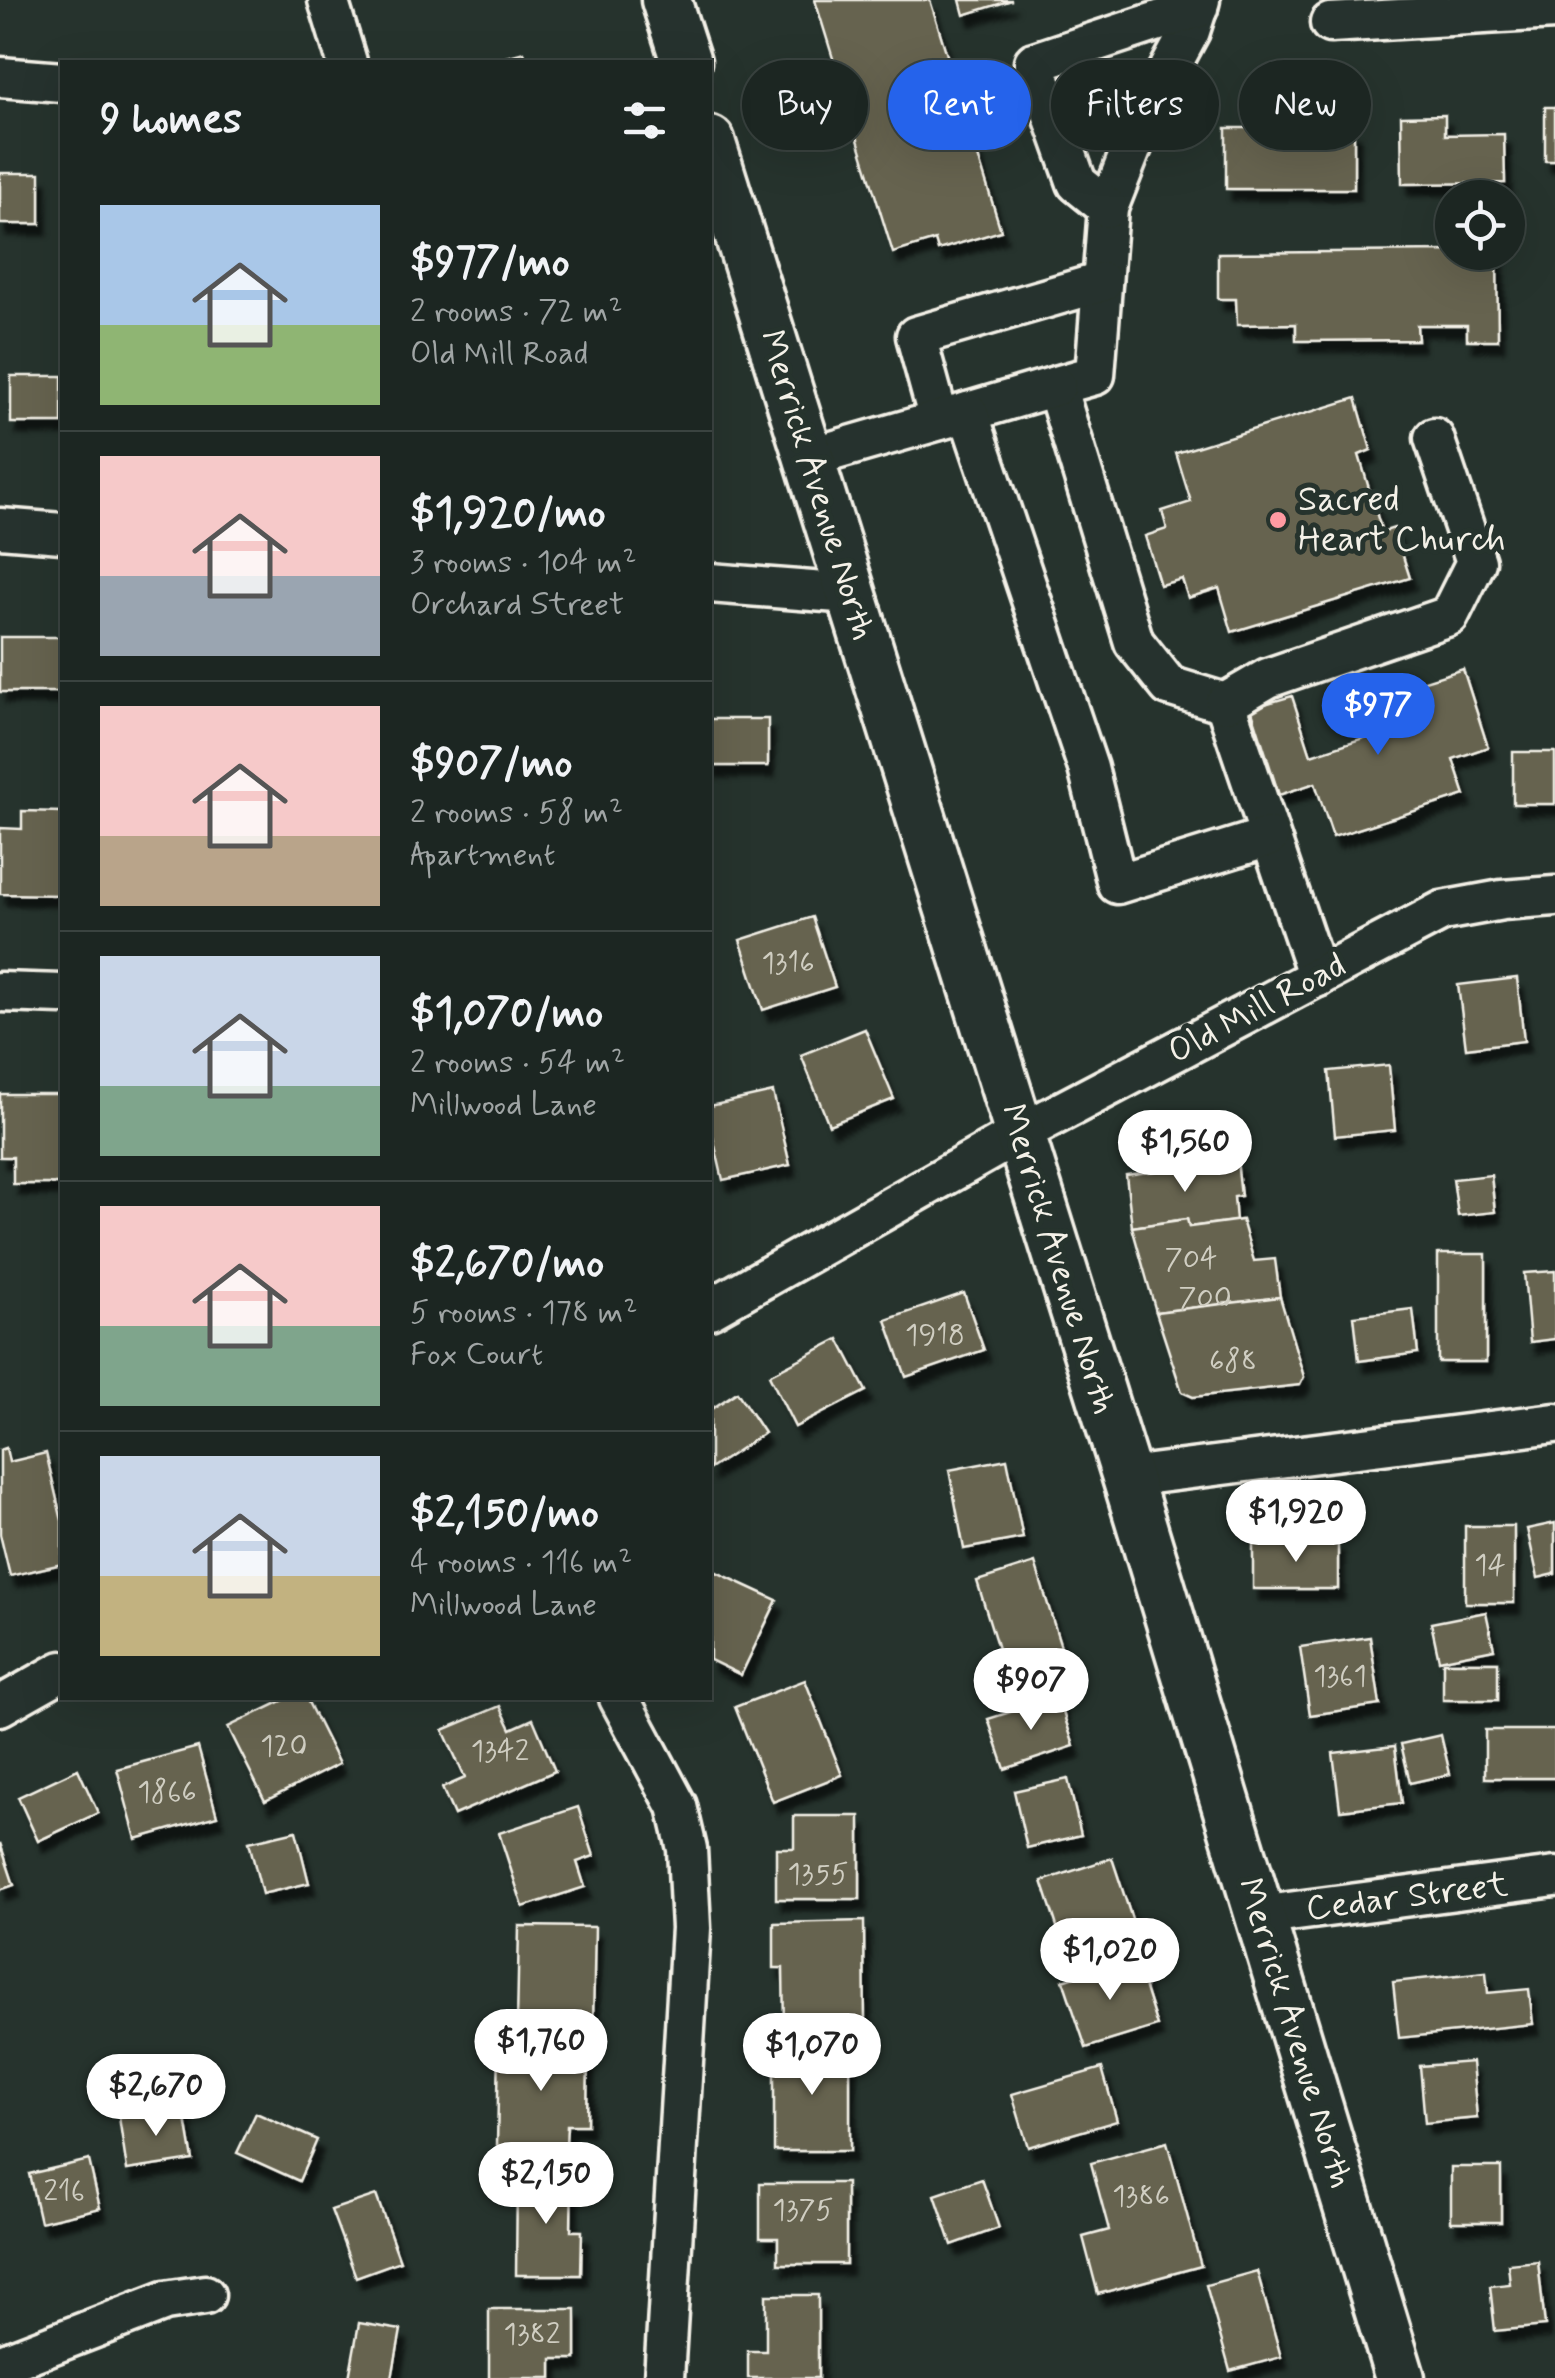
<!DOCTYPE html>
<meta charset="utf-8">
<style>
:root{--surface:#1c2622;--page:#252e2a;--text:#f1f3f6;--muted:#a0a5a5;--line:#3a4340;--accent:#2563eb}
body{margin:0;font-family:Mynerve,sans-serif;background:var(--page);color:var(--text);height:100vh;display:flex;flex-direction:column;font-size:38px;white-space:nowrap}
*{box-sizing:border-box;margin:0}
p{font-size:32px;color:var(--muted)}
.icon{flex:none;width:55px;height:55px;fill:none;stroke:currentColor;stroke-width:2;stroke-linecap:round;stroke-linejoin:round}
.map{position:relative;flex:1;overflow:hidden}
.sheet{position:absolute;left:60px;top:60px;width:652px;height:1640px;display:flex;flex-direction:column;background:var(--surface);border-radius:0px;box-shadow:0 10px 40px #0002,0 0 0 2px var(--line)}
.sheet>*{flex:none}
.hud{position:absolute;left:742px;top:60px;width:662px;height:90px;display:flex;gap:20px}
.fabs{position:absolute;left:1435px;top:180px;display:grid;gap:20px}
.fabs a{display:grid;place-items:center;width:90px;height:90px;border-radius:50%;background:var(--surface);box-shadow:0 10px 40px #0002,0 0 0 2px var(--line);font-size:50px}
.price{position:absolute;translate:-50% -85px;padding:0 22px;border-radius:35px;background:#fff;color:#222;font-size:32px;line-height:65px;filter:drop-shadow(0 2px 5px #0008)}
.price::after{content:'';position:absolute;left:50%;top:60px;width:30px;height:22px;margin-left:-15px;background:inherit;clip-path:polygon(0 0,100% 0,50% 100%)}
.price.selected{background:var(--accent);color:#fff}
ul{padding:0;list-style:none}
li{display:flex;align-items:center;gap:30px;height:250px;padding:0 40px}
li+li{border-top:2px solid var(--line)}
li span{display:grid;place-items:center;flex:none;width:280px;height:200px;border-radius:0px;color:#555}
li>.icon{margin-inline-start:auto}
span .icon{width:120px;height:120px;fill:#fffc;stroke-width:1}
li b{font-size:42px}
h2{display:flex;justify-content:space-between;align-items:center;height:120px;padding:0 40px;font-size:42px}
.chip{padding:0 35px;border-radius:45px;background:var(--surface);box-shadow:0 10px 40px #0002,0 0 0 2px var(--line);font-size:35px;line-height:90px}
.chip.selected{background:var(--accent);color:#fff}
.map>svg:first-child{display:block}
.building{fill:#666450;stroke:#f4f1e8;stroke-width:2.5;filter:url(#shadow)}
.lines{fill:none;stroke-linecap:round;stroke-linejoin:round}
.minor-casing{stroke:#f4f1e8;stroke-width:45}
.major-casing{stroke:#f4f1e8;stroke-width:55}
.minor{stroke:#26332d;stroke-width:38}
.major{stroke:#26332d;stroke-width:48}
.poi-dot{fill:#ff9aa2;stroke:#26332d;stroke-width:4}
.labels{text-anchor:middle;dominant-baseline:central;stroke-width:10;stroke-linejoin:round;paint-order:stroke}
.number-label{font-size:30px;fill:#d0cec2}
.street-label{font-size:35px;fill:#f4f1e8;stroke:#26332d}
.poi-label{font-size:35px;fill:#f4f1e8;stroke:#26332d;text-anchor:start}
</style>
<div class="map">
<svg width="1555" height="2378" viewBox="0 0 1555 2378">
<defs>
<filter id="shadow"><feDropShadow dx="6" dy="11" stdDeviation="2.5" flood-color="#0009"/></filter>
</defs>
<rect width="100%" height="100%" fill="#26332d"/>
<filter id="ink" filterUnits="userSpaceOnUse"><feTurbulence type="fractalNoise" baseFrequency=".01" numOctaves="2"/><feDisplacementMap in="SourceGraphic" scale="20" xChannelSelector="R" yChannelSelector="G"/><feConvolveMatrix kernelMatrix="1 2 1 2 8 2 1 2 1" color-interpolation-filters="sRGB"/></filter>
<g filter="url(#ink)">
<g class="building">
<polygon points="815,0 930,0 1001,231 938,250 935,240 893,253"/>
<polygon points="960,0 1012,0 964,15"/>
<polygon points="524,52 527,62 487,62"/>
<rect x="1545" y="107" width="10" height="54"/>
<polygon points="1445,115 1445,135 1504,134 1505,183 1402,184 1401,116"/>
<rect x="1226" y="128" width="128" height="61"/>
<rect x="0" y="173" width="40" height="51"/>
<polygon points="1452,251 1497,252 1498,340 1467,340 1467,325 1417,325 1418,340 1296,341 1296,324 1237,325 1236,299 1218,299 1218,253"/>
<rect x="11" y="376" width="51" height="47"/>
<polygon points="1356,398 1371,450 1359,455 1382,532 1394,528 1410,578 1232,632 1219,588 1188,598 1182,579 1160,585 1145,536 1167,529 1162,511 1191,502 1176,453"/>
<rect x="0" y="637" width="62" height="55"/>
<polygon points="1463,669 1488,747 1453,759 1465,795 1333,837 1315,783 1279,795 1251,708 1292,696 1311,755 1426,718 1415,684"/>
<rect x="710" y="719" width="58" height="47"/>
<rect x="1513" y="752" width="42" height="52"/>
<polygon points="22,811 62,812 62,895 0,894 0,828 22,829"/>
<polygon points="812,917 835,987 763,1010 740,940"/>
<polygon points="1517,978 1524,1041 1466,1048 1458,985"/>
<polygon points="865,1029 894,1099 829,1125 801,1055"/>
<polygon points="1389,1065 1395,1130 1335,1136 1329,1071"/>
<polygon points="773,1092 790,1165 723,1180 710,1124 710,1106"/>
<polygon points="0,1094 62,1094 62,1184 13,1184 13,1157 0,1157"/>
<polygon points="1237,1160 1241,1196 1234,1197 1236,1221 1189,1227 1187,1219 1132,1227 1126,1175"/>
<polygon points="1491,1175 1495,1212 1458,1216 1453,1179"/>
<polygon points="1187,1219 1189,1227 1242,1220 1254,1261 1275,1259 1280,1297 1156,1312 1132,1227"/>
<rect x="1438" y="1254" width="48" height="108"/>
<polygon points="1555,1271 1555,1339 1530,1342 1524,1273"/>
<polygon points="964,1293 984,1350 906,1377 886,1320"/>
<polygon points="1280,1297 1304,1377 1300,1385 1193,1397 1182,1392 1156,1312"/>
<polygon points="1413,1309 1418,1353 1359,1361 1354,1316"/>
<polygon points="839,1339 866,1391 795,1427 769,1375"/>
<polygon points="737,1392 764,1433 710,1469 710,1410"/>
<polygon points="6,1448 9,1462 46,1453 62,1521 62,1564 10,1576 0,1534 0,1450"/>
<polygon points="1007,1459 1023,1538 964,1549 949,1470"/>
<polygon points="1555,1523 1555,1574 1538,1578 1527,1529"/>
<rect x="1465" y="1526" width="49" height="77"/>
<rect x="1253" y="1542" width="85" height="47"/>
<polygon points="1035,1563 1062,1650 1004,1668 977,1581"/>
<polygon points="710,1569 777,1600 741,1675 710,1660"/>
<polygon points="1486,1612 1494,1649 1439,1660 1431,1623"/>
<polygon points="1370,1637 1380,1705 1310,1715 1300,1647"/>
<rect x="1443" y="1662" width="55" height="38"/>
<polygon points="805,1680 842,1775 773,1802 735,1707"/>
<polygon points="1058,1697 1074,1746 1005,1769 988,1719"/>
<polygon points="288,1698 306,1698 339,1764 265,1801 228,1727"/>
<polygon points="500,1706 511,1729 533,1719 555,1771 454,1815 442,1788 465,1778 443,1730"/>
<rect x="1485" y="1730" width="70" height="48"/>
<polygon points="1441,1735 1450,1774 1410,1783 1401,1744"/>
<polygon points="1395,1746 1402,1803 1340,1810 1333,1753"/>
<polygon points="198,1747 217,1816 136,1839 117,1769"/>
<polygon points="78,1769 98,1813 38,1841 18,1797"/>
<polygon points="1068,1779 1081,1835 1027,1848 1014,1791"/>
<polygon points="578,1807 594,1856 577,1862 585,1887 523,1907 499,1833"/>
<polygon points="794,1816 860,1816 860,1899 776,1899 776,1848 794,1848"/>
<polygon points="296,1831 309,1883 262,1894 249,1842"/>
<polygon points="0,1843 14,1885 0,1890"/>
<polygon points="1112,1858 1134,1925 1064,1948 1042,1881"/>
<polygon points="864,1921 865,2028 784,2029 783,1968 774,1968 774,1923"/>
<polygon points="519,1926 595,1927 593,2025 517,2024"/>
<polygon points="1135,1957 1157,2026 1086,2048 1063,1980"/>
<polygon points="1486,1972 1488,1993 1529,1989 1533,2024 1399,2038 1393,1982"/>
<rect x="774" y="2045" width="76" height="106"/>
<polygon points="499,2046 588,2047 587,2125 567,2125 566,2146 497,2146"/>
<polygon points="1472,2062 1477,2118 1425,2123 1420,2066"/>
<polygon points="1102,2068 1117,2121 1028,2147 1012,2094"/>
<polygon points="184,2107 193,2160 127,2170 119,2117"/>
<polygon points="256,2113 317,2140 299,2181 237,2153"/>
<polygon points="1167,2142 1201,2266 1098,2294 1083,2237 1109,2230 1091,2163"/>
<polygon points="89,2160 100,2208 40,2222 29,2174"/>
<rect x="1451" y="2167" width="50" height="55"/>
<polygon points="517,2174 572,2174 571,2231 582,2231 581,2275 516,2275"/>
<polygon points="982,2179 999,2228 952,2245 935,2195"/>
<polygon points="760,2183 846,2183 846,2264 778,2264 778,2238 760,2238"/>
<polygon points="376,2195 400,2261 356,2277 331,2210"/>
<polygon points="1538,2261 1545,2326 1495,2331 1490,2286 1510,2284 1508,2264"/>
<polygon points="1257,2271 1281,2357 1230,2371 1206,2285"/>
<polygon points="766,2295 818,2295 818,2378 748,2378 748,2351 766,2351"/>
<polygon points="489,2309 576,2309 576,2359 552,2359 552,2378 489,2378"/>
<polygon points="359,2323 401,2330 392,2378 349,2378"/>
</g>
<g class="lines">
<defs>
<g id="minor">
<polyline points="328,0 347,62"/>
<polyline points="1200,0 1190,31 1145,114 1108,208 1095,375 1056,386 1134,642 1169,686 1225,703 1318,977"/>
<polyline points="1330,23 1555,10"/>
<polyline points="0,77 62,82"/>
<polyline points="1108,208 1077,183 1034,62 1198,8"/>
<polyline points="968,412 1056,386"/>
<polyline points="939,420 916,336 1102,282"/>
<polyline points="808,458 968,412 1088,768 1117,884 1269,837"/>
<polyline points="0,528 62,533"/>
<polyline points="710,583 851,594"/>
<polyline points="1225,703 1268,678 1449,616 1476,562 1434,438"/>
<polyline points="0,992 62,994"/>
<polyline points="710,1309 1019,1134 1442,911 1502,900 1555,896"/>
<polyline points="1127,1477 1555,1423"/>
<polyline points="619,1698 677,1806 687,1849 691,1928 664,2378"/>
<polyline points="0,1706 62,1671"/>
<polyline points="1259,1916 1555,1877"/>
<polyline points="4,2363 165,2301 205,2295"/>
</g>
<g id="major">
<polyline points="666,0 686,62"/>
<polyline points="710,141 1127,1477 1400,2378"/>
</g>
</defs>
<use href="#minor" class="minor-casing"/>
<use href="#major" class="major-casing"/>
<use href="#minor" class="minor"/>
<use href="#major" class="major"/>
</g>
</g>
<circle class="poi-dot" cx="1278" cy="520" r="10"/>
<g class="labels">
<g class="number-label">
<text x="788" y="963">1316</text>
<text x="1191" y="1259">704</text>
<text x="1205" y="1298">700</text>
<text x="935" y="1335">1918</text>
<text x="1233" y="1361">688</text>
<text x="1490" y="1565">14</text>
<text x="1340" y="1676">1361</text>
<text x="284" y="1746">120</text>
<text x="500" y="1751">1342</text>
<text x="167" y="1792">1866</text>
<text x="818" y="1874">1355</text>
<text x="64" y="2191">216</text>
<text x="1141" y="2196">1386</text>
<text x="803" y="2210">1375</text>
<text x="532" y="2334">1382</text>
</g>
<g class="street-label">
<text transform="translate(817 485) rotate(73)">Merrick Avenue North</text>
<text transform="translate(1257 1009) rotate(-28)">Old Mill Road</text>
<text transform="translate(1058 1259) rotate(73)">Merrick Avenue North</text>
<text transform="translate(1407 1897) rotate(-7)">Cedar Street</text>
<text transform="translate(1295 2033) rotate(73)">Merrick Avenue North</text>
</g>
<g class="poi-label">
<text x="1298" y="500">Sacred<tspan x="1298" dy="40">Heart Church</tspan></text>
</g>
</g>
</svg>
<div class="fabs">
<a><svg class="icon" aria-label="locate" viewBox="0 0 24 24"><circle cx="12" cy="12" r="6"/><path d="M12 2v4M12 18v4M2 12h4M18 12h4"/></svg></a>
</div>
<b class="price selected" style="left:1378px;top:758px">$977</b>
<b class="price" style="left:1185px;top:1195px">$1,560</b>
<b class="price" style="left:1296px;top:1565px">$1,920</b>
<b class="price" style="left:1031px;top:1733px">$907</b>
<b class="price" style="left:1110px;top:2003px">$1,020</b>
<b class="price" style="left:541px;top:2094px">$1,760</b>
<b class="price" style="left:812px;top:2098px">$1,070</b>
<b class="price" style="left:156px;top:2139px">$2,670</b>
<b class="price" style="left:546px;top:2227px">$2,150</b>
<div class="hud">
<a class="chip">Buy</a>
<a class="chip selected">Rent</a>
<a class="chip">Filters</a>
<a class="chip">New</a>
</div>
<section class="sheet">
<h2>9 homes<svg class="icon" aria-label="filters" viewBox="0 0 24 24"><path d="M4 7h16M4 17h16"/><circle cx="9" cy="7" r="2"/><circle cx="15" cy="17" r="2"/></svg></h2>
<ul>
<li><span style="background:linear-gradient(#a9c7e8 60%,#8fb573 0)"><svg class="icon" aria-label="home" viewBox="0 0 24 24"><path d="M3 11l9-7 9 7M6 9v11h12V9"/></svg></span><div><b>$977/mo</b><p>2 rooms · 72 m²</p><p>Old Mill Road</p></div></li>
<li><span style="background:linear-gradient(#f6c9c9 60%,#9aa5b1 0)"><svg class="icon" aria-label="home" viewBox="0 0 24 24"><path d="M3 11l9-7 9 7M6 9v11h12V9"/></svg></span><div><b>$1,920/mo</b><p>3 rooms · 104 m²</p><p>Orchard Street</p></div></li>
<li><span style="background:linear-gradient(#f6c9c9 65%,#b9a48a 0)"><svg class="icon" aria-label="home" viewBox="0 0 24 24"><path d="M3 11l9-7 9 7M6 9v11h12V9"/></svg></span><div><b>$907/mo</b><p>2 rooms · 58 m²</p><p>Apartment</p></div></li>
<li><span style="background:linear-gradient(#c9d6e8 65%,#7fa58c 0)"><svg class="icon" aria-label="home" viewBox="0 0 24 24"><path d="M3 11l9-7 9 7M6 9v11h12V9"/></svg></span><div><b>$1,070/mo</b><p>2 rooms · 54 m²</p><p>Millwood Lane</p></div></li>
<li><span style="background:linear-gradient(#f6c9c9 60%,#7fa58c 0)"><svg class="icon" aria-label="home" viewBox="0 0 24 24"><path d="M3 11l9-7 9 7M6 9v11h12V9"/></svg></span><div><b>$2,670/mo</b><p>5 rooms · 178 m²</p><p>Fox Court</p></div></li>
<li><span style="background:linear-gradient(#c9d6e8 60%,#c2b280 0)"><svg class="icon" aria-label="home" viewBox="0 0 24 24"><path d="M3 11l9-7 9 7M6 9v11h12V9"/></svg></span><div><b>$2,150/mo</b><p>4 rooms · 116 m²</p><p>Millwood Lane</p></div></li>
</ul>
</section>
</div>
